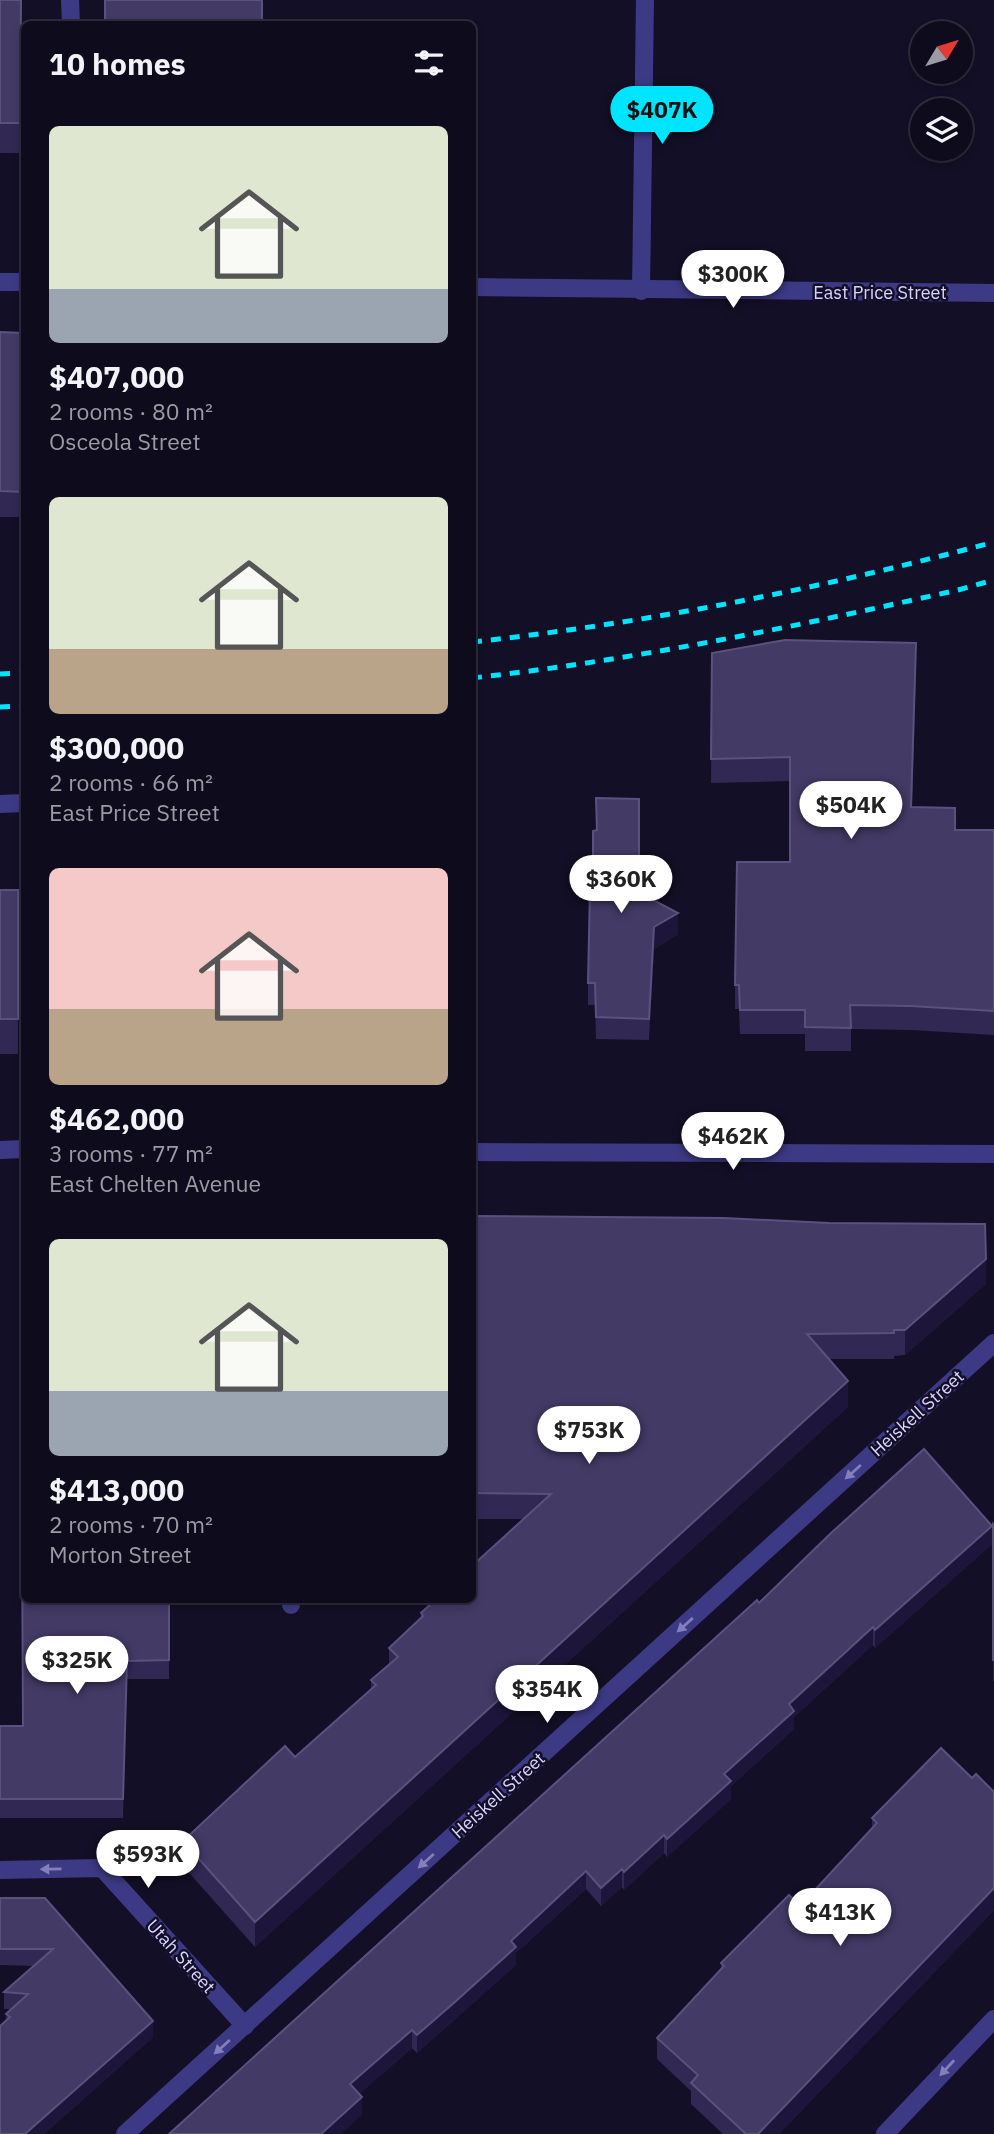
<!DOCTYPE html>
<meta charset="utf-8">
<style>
:root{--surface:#0e0b1c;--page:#1c1929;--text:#f1f3f6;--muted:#9b9ba3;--line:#2e2b3b;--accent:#00e5ff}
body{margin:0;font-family:"IBM Plex Sans",sans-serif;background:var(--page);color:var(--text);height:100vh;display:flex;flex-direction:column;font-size:26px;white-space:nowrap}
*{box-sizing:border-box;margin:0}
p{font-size:23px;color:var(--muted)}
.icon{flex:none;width:38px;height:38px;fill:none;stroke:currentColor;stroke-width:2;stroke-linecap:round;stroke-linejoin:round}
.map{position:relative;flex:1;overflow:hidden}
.details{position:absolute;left:21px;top:21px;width:455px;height:1582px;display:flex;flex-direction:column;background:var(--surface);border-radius:10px;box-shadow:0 4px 10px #0003,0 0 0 2px var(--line)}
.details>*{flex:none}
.needle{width:46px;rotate:52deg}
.controls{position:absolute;left:910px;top:21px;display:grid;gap:14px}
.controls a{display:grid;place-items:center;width:63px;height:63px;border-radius:50%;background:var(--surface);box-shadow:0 4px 10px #0003,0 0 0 2px var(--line);font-size:35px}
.price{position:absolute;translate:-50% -60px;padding:0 16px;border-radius:24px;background:#fff;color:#222;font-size:23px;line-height:46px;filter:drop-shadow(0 2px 4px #0008)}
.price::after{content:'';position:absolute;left:50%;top:42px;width:21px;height:16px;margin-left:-10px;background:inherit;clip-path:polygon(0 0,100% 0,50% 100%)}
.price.active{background:var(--accent);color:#111}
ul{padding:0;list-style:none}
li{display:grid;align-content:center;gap:14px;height:371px;padding:0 28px}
li span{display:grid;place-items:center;height:217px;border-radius:10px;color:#555}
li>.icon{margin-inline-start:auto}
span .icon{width:126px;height:126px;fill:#fffc;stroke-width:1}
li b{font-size:30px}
h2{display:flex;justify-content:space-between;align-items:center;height:84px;padding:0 28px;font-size:30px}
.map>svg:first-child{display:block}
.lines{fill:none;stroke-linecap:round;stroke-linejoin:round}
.minor{stroke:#3d3a85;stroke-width:18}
.rail{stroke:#00e5ff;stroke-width:5;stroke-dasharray:10 9;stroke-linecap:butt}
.wall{fill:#312854}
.shaded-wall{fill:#1d163a}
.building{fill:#433a66;stroke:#5a527e;stroke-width:2}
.oneway{fill:#837fbc}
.labels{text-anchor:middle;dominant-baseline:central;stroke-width:5;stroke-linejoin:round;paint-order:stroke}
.street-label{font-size:18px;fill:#d9d4ff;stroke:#130f26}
</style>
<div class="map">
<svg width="994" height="2134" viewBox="0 0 994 2134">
<rect width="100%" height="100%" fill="#130f26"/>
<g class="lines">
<g class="minor">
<polyline points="70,0 71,24"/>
<polyline points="0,282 24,282"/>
<polyline points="472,287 994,293"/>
<polyline points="641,291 645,0"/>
<polyline points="0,804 24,803"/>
<polyline points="0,1150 24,1149"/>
<polyline points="472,1152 994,1154"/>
<polyline points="291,1600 291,1605"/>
<polyline points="0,1870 102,1868 245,2026"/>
<polyline points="125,2134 994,1343"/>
<polyline points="885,2134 994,2019"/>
</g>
<g class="rail">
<path d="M472,642C648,623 824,588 994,542"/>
<polyline points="0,674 24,673"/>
<path d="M472,678C636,660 797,626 958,590L994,580"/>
<polyline points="0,707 24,706"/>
</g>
</g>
<g class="wall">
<polygon points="0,0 22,0 20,153 0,153"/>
<polygon points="0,332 24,333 24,517 0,517"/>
<polygon points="712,653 916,667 912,807 955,830 994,830 994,1035 911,1030 851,1029 851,1051 805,1051 805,1034 740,1034 739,1009 735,1009 735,985 790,862 790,781 711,783"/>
<polygon points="596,798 653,900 678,934 654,949 649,1040 596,1039 595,1005 588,1005 588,983 597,830"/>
<rect x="0" y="890" width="18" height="164"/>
<polygon points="472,1216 986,1284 905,1355 894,1356 894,1359 829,1359 848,1407 255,1947 183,1866 183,1841 295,1757 371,1690 371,1680 389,1664 389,1648 421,1619 421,1613 523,1519 472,1519"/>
<polygon points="993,1524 994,1525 994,1681 993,1681"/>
<polygon points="992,1544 875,1648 873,1645 794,1717 794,1729 731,1786 731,1799 667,1857 664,1853 624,1890 622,1887 601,1906 586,1889 516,1953 516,1965 417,2053 412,2048 359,2094 362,2115 169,2134 759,1603"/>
<polygon points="95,1603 169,1604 169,1679 127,1679 123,1818 0,1818 0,1726 23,1726"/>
<polygon points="972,1778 994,1792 994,1910 779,2134 723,2134 691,2104 691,2091 657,2059 657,2038 721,1969 721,1963 800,1906 872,1828 872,1818"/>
<polygon points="0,1898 153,2037 44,2134 0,2134 6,2014 11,2009 4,2009 4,1992 34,1966 0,1965"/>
</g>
<g class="shaded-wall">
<polygon points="916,643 916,667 911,831 911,807"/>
<polygon points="678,913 678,934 654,949 649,1040 654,927"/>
<polygon points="986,1259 986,1284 905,1355 905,1330"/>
<polygon points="848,1381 848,1407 255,1947 255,1922"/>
<polygon points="992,1526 992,1544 875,1648 875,1630"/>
<polygon points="873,1627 873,1645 794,1717 794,1729 731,1786 731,1799 667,1857 667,1839 724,1774 789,1704"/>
<polygon points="664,1835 664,1853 624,1890 624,1872"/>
<polygon points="622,1869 622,1887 601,1906 601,1888"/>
<polygon points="586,1871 586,1889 516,1953 516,1965 417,2053 417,2035 511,1941"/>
<polygon points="994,1888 994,1910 779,2134 758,2134"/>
<polygon points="153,2021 153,2037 44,2134 25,2134"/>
<polygon points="412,2030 412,2048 350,2102 350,2084"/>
<polygon points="362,2097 362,2115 341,2134 321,2134"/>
</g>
<g class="building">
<polygon points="0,0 21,0 20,123 0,123"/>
<rect x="105" y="0" width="157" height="24"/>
<polygon points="0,332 24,333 24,492 0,491"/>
<polygon points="785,640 916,643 911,807 955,808 955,830 994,830 994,1011 911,1006 850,1005 851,1028 805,1027 805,1010 740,1010 739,985 735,985 737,862 790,862 790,757 711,759 712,653"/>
<polygon points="596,798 639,799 639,875 647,875 646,889 653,889 653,900 678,913 654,927 649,1019 596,1017 595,983 588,983 590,888 593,888 593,831 597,830"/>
<rect x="0" y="890" width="18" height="129"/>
<polygon points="472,1216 724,1218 829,1223 985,1224 986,1259 905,1330 894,1330 894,1333 807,1334 848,1381 255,1922 183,1841 285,1746 295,1757 376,1685 371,1680 398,1657 389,1648 423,1616 421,1613 435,1600 472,1600 472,1566 551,1494 472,1493"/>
<polygon points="924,1449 992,1526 875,1630 873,1627 789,1704 794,1711 724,1774 731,1781 667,1839 664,1835 624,1872 622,1869 601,1888 586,1871 511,1941 516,1947 456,2001 417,2035 412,2030 350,2084 362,2097 321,2134 169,2134 757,1600 759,1603 830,1534"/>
<polygon points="24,1522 24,1600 95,1600 95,1603 169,1604 169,1660 127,1661 123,1799 0,1799 0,1726 23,1726 22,1526 24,1526"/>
<polygon points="993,1524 994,1525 994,1660 993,1660"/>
<polygon points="941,1748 972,1778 976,1774 994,1792 994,1888 758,2134 746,2134 691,2083 698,2075 657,2038 724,1966 721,1963 789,1895 800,1906 877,1823 872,1818"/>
<polygon points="0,1898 45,1898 153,2021 25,2134 0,2134 0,2026 10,2017 6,2014 28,1994 4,1992 53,1949 0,1949"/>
</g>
<defs><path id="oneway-solid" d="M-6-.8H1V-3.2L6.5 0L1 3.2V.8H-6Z" transform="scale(1.75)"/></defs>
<g class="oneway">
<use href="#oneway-solid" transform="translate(853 1472) rotate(138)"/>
<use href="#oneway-solid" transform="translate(685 1625) rotate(138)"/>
<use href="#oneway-solid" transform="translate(426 1861) rotate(138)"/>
<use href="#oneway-solid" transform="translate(51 1869) rotate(179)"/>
<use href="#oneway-solid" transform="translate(222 2047) rotate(138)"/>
<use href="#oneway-solid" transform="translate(947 2068) rotate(133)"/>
</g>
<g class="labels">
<g class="street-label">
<text x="880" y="292">East Price Street</text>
<text transform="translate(917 1413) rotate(-42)">Heiskell Street</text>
<text transform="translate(498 1795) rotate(-42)">Heiskell Street</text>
<text transform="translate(181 1956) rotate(48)">Utah Street</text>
</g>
</g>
</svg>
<div class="controls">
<a><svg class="needle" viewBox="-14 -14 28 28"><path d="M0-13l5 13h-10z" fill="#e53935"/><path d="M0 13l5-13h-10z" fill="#9b9ba3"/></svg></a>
<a><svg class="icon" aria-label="layers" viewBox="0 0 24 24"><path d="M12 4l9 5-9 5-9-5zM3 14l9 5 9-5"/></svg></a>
</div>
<b class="price active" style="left:662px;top:146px">$407K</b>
<b class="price" style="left:733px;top:310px">$300K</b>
<b class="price" style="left:851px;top:841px">$504K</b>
<b class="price" style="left:621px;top:915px">$360K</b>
<b class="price" style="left:733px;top:1172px">$462K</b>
<b class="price" style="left:589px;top:1466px">$753K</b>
<b class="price" style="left:77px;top:1696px">$325K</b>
<b class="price" style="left:547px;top:1725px">$354K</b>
<b class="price" style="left:148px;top:1890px">$593K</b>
<b class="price" style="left:840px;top:1948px">$413K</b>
<section class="details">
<h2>10 homes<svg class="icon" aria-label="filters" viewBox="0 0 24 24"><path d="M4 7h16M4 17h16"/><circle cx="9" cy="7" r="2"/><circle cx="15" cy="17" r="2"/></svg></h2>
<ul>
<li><span style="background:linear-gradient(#dfe7d0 75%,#9aa5b1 0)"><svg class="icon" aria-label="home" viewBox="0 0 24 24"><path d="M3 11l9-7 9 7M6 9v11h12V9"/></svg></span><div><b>$407,000</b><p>2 rooms · 80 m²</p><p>Osceola Street</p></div></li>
<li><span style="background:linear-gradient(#dfe7d0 70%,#b9a48a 0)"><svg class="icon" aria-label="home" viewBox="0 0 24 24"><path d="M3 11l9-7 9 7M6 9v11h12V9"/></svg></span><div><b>$300,000</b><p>2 rooms · 66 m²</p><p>East Price Street</p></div></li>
<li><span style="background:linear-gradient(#f6c9c9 65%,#b9a48a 0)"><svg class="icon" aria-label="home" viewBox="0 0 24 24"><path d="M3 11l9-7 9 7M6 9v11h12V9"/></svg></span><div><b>$462,000</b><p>3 rooms · 77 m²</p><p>East Chelten Avenue</p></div></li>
<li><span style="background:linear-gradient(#dfe7d0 70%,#9aa5b1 0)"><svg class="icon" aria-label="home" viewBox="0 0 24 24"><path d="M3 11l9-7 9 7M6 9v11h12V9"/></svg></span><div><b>$413,000</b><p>2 rooms · 70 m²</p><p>Morton Street</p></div></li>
</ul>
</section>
</div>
